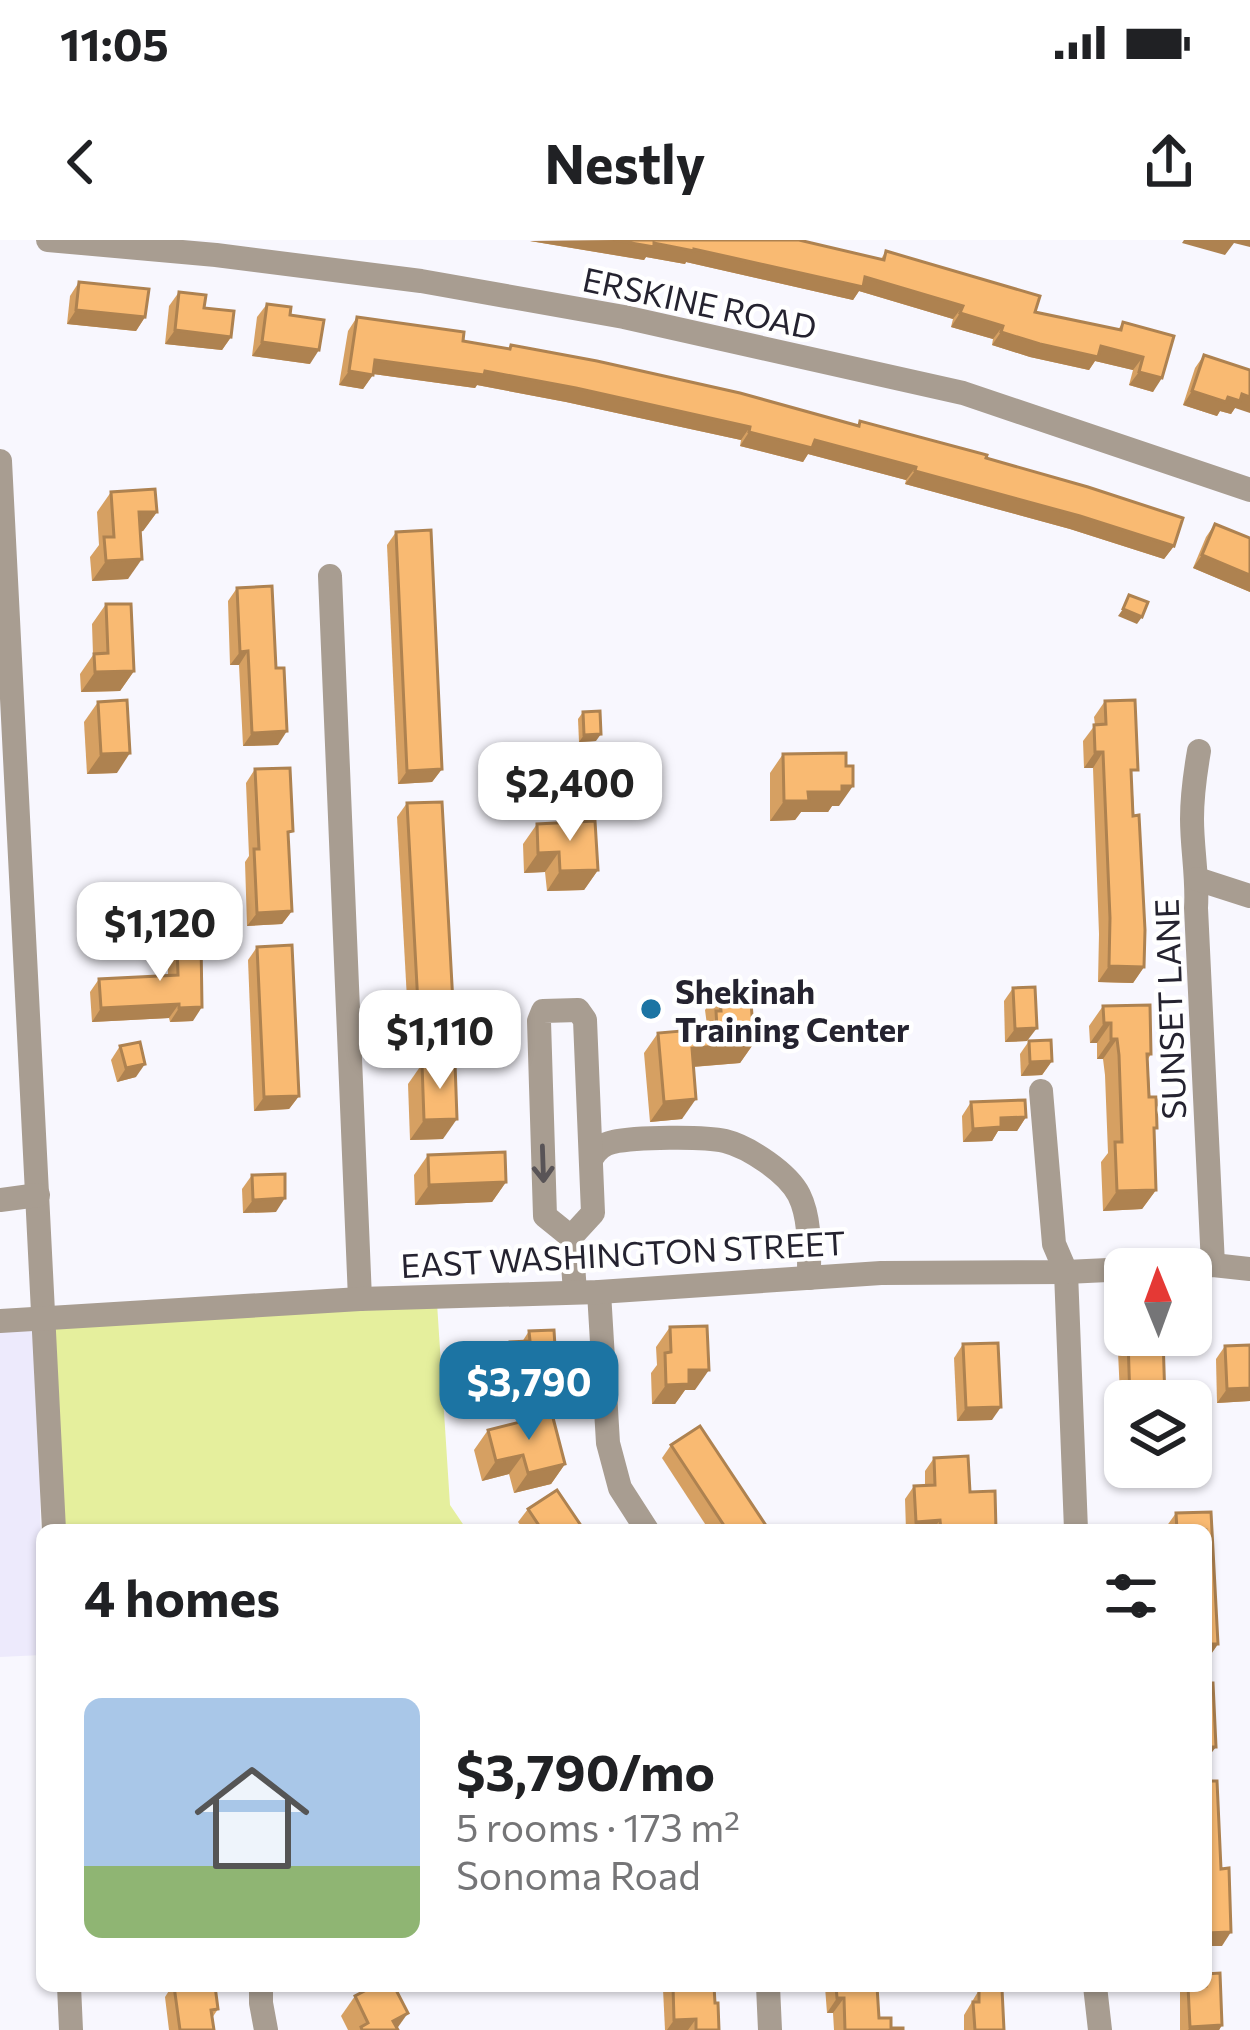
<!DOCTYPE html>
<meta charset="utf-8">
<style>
:root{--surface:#fff;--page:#f2f2f2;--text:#202124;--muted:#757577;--line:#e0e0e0;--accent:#1c74a3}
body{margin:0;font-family:Commissioner,sans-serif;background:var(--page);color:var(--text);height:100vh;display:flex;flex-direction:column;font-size:45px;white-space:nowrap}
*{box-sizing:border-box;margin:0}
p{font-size:39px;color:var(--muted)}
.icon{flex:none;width:66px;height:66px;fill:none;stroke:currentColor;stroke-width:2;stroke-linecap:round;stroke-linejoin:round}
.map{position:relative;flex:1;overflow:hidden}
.sheet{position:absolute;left:36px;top:1284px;width:1176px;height:468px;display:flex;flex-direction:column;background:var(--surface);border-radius:18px;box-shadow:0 3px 9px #0004}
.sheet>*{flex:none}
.needle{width:78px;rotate:359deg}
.tools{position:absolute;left:1104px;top:1008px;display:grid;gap:24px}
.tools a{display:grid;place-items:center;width:108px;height:108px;border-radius:18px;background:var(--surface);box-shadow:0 3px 9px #0004;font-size:60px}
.price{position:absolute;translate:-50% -102px;padding:0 27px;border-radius:24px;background:#fff;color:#222;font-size:39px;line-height:78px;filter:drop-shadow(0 3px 6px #0008)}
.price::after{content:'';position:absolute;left:50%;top:72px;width:36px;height:27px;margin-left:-18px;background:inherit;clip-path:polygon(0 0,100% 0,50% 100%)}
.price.selected{background:var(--accent);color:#fff}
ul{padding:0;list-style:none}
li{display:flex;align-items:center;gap:36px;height:300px;padding:0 48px}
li+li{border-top:3px solid var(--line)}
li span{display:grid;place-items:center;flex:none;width:336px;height:240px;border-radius:18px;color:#555}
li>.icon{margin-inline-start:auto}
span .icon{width:144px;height:144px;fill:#fffc;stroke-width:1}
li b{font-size:51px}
h2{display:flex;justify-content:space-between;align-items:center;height:144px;padding:0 48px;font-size:51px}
.status{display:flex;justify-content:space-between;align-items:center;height:84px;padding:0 60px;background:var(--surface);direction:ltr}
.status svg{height:33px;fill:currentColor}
header{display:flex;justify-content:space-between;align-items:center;height:156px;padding:0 48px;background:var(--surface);font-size:54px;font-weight:700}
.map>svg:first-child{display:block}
.built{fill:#edeafc}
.green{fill:#e5ef9d}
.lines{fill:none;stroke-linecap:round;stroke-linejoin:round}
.minor{stroke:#a89d91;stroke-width:24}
.wall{fill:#d6a062}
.shaded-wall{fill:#ae8250}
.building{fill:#f9ba72;stroke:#ae8250;stroke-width:3}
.oneway{stroke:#595457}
.poi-dot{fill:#1c74a3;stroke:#fff;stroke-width:4.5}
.labels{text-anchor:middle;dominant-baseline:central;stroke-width:9;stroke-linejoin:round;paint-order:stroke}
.street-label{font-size:33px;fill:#252330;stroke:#fff}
.poi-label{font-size:33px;font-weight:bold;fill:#252330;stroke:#fff;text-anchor:start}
</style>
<div class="status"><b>11:05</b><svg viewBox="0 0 49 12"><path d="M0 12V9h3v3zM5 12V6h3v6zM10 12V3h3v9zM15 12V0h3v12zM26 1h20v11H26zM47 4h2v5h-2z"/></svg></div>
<header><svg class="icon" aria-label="back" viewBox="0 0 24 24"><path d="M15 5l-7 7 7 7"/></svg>Nestly<svg class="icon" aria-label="share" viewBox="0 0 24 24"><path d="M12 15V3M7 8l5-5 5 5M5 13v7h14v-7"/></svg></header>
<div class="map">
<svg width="1250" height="1790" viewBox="0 0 1250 1790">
<rect width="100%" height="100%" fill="#f8f7fe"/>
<polygon class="built" points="38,1087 42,1415 0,1417 0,1088"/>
<polygon class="green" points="437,1063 450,1265 467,1290 59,1290 51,1083"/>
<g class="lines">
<g class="minor">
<polyline points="48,0 216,15 421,41 624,77 963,153 1250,250"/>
<polyline points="0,221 54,1290"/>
<polyline points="330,336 360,1059"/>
<path d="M1199,511C1195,534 1192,556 1192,579C1192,609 1198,638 1196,668L1213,1025"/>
<polyline points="1197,639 1250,656"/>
<polyline points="1041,851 1054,1004 1066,1032 1076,1290"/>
<path d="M592,918C597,909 603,904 613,902C635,897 704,896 725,901C749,907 788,933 799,955C811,979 809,1012 809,1038"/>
<polyline points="0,960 38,955"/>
<polyline points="571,997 545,976 539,781 543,771 578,770 585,780 593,973 571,997 575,1052"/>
<polyline points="599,1052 608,1203 620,1248 647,1290"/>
<polyline points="0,1081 360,1059 599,1052 881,1033 1066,1032 1213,1025 1250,1029"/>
<polyline points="69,1746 71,1790"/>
<polyline points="261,1746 261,1763 266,1790"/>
<polyline points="768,1746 770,1790"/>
<polyline points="1095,1746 1100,1790"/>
</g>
</g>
<g class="wall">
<polygon points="799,0 881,19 886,11 1035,72 1118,90 1123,82 1174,96 1153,152 1129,145 1133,130 1095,121 1089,130 1030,117 992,105 993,99 951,87 953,79 859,51 853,60 686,22 685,24 646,17 644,20 530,1"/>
<polygon points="79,42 145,77 136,91 67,84 70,56"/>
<polygon points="179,52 204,68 231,97 222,110 165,104 169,66"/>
<polygon points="267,64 290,75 310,124 252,116 257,77"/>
<polygon points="357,77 463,101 509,108 511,105 857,186 860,181 986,218 1174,306 1164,319 1070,289 905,244 906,240 808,214 803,222 740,206 741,200 566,162 477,145 475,148 373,134 363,149 339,145 348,91"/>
<polygon points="1204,115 1235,168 1231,174 1220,171 1217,176 1183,165 1195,128"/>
<polygon points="111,252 157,272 143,291 140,292 128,339 92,341 90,317 99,305 97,272"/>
<polygon points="1215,284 1250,298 1250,352 1193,328 1206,297"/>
<polygon points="396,292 442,529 432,542 398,544 387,305"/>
<polygon points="237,348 278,505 243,506 239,425 230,425 228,361"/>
<polygon points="106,364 134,431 120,451 81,452 80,434 93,415 92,384"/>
<polygon points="1105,461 1132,539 1144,727 1133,743 1098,742 1099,694 1093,528 1084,528 1083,501 1095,485 1094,477"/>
<polygon points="98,462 117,533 87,534 84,482"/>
<polygon points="583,472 596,501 579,502 578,479"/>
<polygon points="783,514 839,566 832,566 828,572 801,572 795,580 770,581 770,533"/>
<polygon points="255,529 292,671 282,684 247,686 245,622 249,616 246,543"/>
<polygon points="407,563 445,813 410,814 397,577"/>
<polygon points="537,584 598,630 584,650 547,651 545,632 524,633 523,604"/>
<polygon points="177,702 193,781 170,782 169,778 92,782 90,752 99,739 168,735 168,715"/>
<polygon points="257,707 299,856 289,869 254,871 248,720"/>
<polygon points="1013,748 1027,801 1005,802 1004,761"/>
<polygon points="719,751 754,803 740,823 693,827 682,879 650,882 644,813 658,793 703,790 707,785 705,770"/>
<polygon points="1103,766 1151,814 1148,819 1156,950 1142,969 1103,971 1101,922 1108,913 1105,835 1103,819 1097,819 1097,803 1090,803 1089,786"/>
<polygon points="1029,801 1052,821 1042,835 1021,836 1020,814"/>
<polygon points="120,806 136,837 117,842 111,820"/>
<polygon points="422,824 443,899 410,900 408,844"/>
<polygon points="971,862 1026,877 1017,891 998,891 992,901 963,902 962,876"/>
<polygon points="428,915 506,942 492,962 415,965 414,935"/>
<polygon points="252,935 276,972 243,973 242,949"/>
<polygon points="670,1087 695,1150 685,1150 675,1164 652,1164 651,1133 657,1125 656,1107"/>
<polygon points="529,1091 551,1131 544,1151 530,1171 498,1172 496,1122 510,1102 522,1102"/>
<polygon points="1128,1099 1165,1161 1125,1161 1125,1176 1121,1176 1118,1112"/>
<polygon points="963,1104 992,1180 957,1181 954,1118"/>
<polygon points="1225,1106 1250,1161 1217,1163 1216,1119"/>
<polygon points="488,1190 565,1224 551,1244 514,1253 509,1234 482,1241 474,1210"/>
<polygon points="671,1205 769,1290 709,1290 662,1218"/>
<polygon points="934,1218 970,1252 996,1290 906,1290 905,1259 914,1246 925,1245 925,1231"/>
<polygon points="528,1269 584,1290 524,1290 518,1282"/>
<polygon points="1211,1272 1218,1404 1209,1417 1206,1417 1206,1290 1167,1290 1166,1287 1176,1273"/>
<polygon points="172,1746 218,1769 212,1778 214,1790 169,1790 165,1757"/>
<polygon points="665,1746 714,1746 719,1790 665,1790 663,1749"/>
<polygon points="820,1746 877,1746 879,1778 891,1788 903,1790 834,1790 833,1773 827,1773 825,1747"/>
<polygon points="1180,1746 1206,1746 1222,1785 1219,1790 1180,1790"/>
<polygon points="979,1750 1004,1790 964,1790 964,1775"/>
<polygon points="355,1756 397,1789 398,1790 348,1790 341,1776"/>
</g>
<g class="shaded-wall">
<polygon points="614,0 694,9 865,37 963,66 953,79 859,51 853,60 686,22 685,24 646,17 644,20 530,1"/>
<polygon points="1184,0 1250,0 1250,7 1234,3 1225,15 1182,3"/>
<polygon points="76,70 145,77 136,91 67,84"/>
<polygon points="960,73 1003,86 993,99 951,87"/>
<polygon points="175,90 231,97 222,110 165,104"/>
<polygon points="1001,92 1101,106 1143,117 1133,130 1095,121 1089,130 1030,117 992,105"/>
<polygon points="262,102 319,110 310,124 252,116"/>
<polygon points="375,120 485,131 576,148 750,187 741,200 566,162 477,145 475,148 366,133"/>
<polygon points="349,131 373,135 363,149 339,145"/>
<polygon points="1139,132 1162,138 1153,152 1129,145"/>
<polygon points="1192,151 1228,157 1242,154 1250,157 1250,173 1235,168 1231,174 1220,171 1217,176 1183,165"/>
<polygon points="749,192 815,200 916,227 906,240 808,214 803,222 740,206"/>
<polygon points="915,231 1080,276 1174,306 1164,319 1070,289 905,244"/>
<polygon points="139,272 157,272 143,291 125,292"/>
<polygon points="1202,315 1250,335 1250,352 1193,328"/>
<polygon points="142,319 128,339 92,341 106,321"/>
<polygon points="1123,369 1142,377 1137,384 1118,376"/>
<polygon points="248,411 239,425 230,425 240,412"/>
<polygon points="134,431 120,451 81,452 95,432"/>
<polygon points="287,491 278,505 243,506 252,493"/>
<polygon points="601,494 596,501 579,502 584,495"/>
<polygon points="1095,512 1103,512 1093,528 1084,528"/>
<polygon points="130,513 117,533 87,534 101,514"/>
<polygon points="442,529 432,542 398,544 407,531"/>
<polygon points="842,546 853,546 839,566 832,566 828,572 801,572 795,580 770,581 784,561 808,552"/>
<polygon points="559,612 545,632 524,633 538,613"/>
<polygon points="598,630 584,650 547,651 560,631"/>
<polygon points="292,671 282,684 247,686 257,673"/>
<polygon points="1109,726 1144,727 1133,743 1098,742"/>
<polygon points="179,764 169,778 92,782 101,768"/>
<polygon points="202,767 193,781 170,782 179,768"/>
<polygon points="1104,783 1111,783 1097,803 1090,803"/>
<polygon points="1037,788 1027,801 1005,802 1015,789"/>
<polygon points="1111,799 1117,799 1103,819 1097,819"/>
<polygon points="455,800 445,813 410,814 420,801"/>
<polygon points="754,803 740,823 678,828 692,808"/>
<polygon points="1052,821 1042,835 1021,836 1030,822"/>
<polygon points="145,824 136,837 117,842 126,828"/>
<polygon points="299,856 289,869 254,871 264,857"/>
<polygon points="696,859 682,879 650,882 664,862"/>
<polygon points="1026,877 1017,891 998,891 992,901 963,902 973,889 1001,878"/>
<polygon points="457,879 443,899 410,900 424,880"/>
<polygon points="506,942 492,962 415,965 429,945"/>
<polygon points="1156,950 1142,969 1103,971 1117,951"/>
<polygon points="285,958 276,972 243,973 253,960"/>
<polygon points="556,1123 545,1138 551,1138 530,1171 498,1172 512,1152 550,1124"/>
<polygon points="689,1130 709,1130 695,1150 685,1150 675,1164 652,1164 666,1145"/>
<polygon points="1250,1148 1250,1161 1217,1163 1227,1149"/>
<polygon points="1001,1167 992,1180 957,1181 966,1168"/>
<polygon points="523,1215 509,1234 482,1241 496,1221"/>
<polygon points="565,1224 551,1244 514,1253 528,1233"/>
<polygon points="940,1280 933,1290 910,1290 916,1282"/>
<polygon points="1206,1404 1218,1404 1209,1417 1206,1417"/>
<polygon points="1206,1507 1216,1507 1206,1520"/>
<polygon points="1231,1692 1222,1706 1206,1706 1206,1693"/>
<polygon points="837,1758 844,1758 833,1773 827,1773"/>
<polygon points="408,1773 396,1790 393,1781"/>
<polygon points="696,1779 688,1790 667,1790 674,1780"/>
<polygon points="1222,1785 1219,1790 1188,1790 1190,1787"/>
</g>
<g class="building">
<polygon points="614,0 799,0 884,20 886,11 1040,56 1035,72 1121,90 1123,82 1174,96 1162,138 1139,132 1143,117 1101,106 1098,117 1040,104 1001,92 1003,86 960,73 963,66 865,37 863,47 694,9 694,11 654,3 654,7"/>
<polygon points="79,42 149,49 145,77 76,70"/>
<polygon points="179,52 206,55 204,68 234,71 231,97 175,90"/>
<polygon points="267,64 291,67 290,75 324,80 319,110 262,102"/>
<polygon points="357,77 464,92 463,101 510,109 511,105 597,121 740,153 859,186 860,181 987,215 986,218 1088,247 1183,278 1174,306 1080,276 915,231 916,227 815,200 812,208 749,192 750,187 576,148 485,131 484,135 375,120 373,135 349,131"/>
<polygon points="1204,115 1250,130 1250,157 1242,154 1240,161 1228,157 1226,162 1192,151"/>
<polygon points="155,249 157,272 139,272 142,319 106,321 104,297 114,297 111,252"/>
<polygon points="1215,284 1250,298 1250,335 1202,315"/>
<polygon points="431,290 442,529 407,531 396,292"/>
<polygon points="272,346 276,428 284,428 287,491 252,493 248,411 240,412 237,348"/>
<polygon points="1129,355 1148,362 1142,377 1123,369"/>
<polygon points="106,364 131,364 134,431 95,432 94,414 108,413"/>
<polygon points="127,460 130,513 101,514 98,462"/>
<polygon points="1135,460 1138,530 1131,530 1133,576 1139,575 1145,690 1144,727 1109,726 1110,678 1103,512 1095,512 1094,485 1106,484 1105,461"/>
<polygon points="600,471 601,494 584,495 583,472"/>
<polygon points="846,513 846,526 853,526 853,546 842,546 842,552 808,552 809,561 784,561 783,514"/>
<polygon points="290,528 293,591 288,592 292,671 257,673 254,609 259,609 255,529"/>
<polygon points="442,562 455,800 420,801 407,563"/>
<polygon points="595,581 598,630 560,631 559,612 538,613 537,584"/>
<polygon points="201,701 202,767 179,768 179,764 101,768 99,739 178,735 177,702"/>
<polygon points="292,705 299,856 264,857 257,707"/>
<polygon points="1035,747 1037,788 1015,789 1013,748"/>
<polygon points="750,748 754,803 692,808 696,859 664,862 658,793 717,788 716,771 721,771 719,751"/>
<polygon points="1150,765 1151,814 1147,814 1149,857 1156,857 1157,888 1154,888 1156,950 1117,951 1115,902 1122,902 1119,815 1117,799 1111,799 1111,783 1104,783 1103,766"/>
<polygon points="1051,800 1052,821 1030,822 1029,801"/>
<polygon points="140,802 145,824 126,828 120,806"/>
<polygon points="455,823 457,879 424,880 422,824"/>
<polygon points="1025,860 1026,877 1001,878 1001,887 973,889 971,862"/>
<polygon points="505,912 506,942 429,945 428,915"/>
<polygon points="285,934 285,958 253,960 252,935"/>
<polygon points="707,1086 709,1130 689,1130 689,1144 666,1145 665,1113 671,1112 670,1087"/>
<polygon points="554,1090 556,1123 550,1124 551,1138 544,1138 544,1151 512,1152 510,1102 530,1101 529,1091"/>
<polygon points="1163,1097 1165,1161 1130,1161 1128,1099"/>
<polygon points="998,1103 1001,1167 966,1168 963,1104"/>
<polygon points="1250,1105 1250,1148 1227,1149 1225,1106"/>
<polygon points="552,1174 565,1224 528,1233 523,1215 496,1221 488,1190"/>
<polygon points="700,1186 769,1290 727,1290 671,1205"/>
<polygon points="968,1216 970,1252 995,1251 996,1290 941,1290 940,1280 916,1282 914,1246 935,1245 934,1218"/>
<polygon points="557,1250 584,1290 542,1290 528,1269"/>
<polygon points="1211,1272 1218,1404 1206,1404 1206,1290 1177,1290 1176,1273"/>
<polygon points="1206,1443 1213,1443 1216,1507 1206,1507"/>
<polygon points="1206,1541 1217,1541 1221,1629 1229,1628 1231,1692 1206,1693"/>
<polygon points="1220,1733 1222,1785 1190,1787 1188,1746 1206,1746 1206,1734"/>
<polygon points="174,1746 215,1746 218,1769 211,1770 214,1790 180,1790"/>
<polygon points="374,1746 394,1746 408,1773 393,1781 398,1790 362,1790 361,1787 368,1783 355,1756"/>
<polygon points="673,1746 714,1746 715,1763 718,1763 719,1790 696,1790 696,1779 674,1780"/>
<polygon points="836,1746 877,1746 879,1778 891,1778 891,1788 903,1788 903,1790 845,1790 844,1758 837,1758"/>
<polygon points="1002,1749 1004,1790 975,1790 973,1762 979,1762 979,1750"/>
</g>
<defs><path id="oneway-shaft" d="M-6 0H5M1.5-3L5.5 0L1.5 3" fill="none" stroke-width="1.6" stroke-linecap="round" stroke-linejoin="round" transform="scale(3)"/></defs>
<use class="oneway" href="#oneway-shaft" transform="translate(543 924) rotate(88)"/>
<circle class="poi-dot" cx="651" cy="769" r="12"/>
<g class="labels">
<g class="street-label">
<text transform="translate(700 62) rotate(12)">ERSKINE ROAD</text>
<text transform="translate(1169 769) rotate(-92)">SUNSET LANE</text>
<text transform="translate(623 1013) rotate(-3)">EAST WASHINGTON STREET</text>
</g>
<g class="poi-label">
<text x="675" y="750">Shekinah<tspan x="675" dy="38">Training Center</tspan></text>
</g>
</g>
</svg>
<div class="tools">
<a><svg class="needle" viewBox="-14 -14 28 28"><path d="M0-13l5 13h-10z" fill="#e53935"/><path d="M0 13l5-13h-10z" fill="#757577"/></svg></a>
<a><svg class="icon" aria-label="layers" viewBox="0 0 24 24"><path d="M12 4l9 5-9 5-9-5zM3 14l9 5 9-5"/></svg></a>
</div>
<b class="price" style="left:570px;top:604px">$2,400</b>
<b class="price" style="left:160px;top:744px">$1,120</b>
<b class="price" style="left:440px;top:852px">$1,110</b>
<b class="price selected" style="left:529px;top:1203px">$3,790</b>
<section class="sheet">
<h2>4 homes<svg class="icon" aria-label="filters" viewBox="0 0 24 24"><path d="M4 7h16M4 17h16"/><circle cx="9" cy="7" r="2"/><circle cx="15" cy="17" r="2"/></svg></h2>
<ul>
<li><span style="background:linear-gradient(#a9c7e8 70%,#8fb573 0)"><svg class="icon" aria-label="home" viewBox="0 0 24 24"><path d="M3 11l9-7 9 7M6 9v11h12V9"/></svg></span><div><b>$3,790/mo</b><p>5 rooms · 173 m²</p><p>Sonoma Road</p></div></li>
</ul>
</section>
</div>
